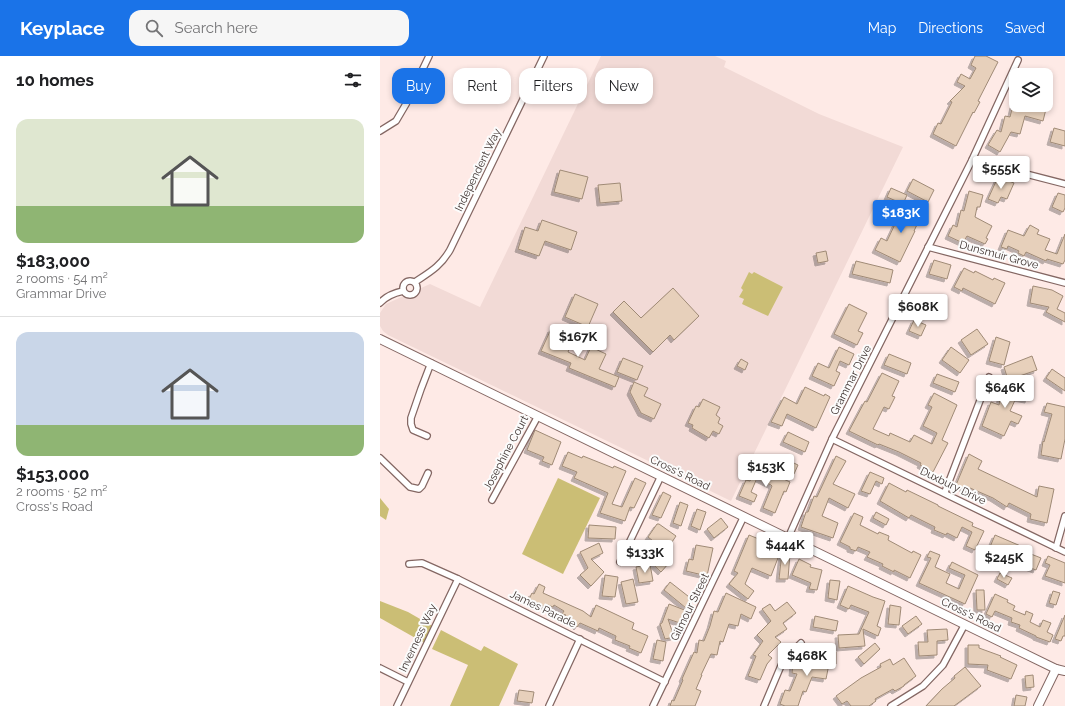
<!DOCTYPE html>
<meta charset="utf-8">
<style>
:root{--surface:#fff;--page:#f6f6f6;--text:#202124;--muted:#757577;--line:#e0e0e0;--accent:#1a73e8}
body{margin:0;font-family:Raleway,sans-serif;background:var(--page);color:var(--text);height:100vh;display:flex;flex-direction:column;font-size:15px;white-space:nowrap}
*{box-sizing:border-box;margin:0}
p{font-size:13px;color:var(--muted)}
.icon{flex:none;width:22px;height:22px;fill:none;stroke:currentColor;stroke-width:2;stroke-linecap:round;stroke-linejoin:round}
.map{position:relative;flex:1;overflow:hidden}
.drawer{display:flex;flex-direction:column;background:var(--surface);width:380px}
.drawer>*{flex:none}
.hud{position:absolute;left:12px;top:12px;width:380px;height:36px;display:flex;gap:8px}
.tools{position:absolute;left:629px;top:12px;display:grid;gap:8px}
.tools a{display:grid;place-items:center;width:44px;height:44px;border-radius:8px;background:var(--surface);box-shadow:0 2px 6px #0003;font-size:20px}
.price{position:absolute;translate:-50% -34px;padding:0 9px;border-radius:4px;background:#fff;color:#222;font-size:13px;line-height:26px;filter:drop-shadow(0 1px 2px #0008)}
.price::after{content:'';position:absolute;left:50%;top:24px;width:12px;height:9px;margin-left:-6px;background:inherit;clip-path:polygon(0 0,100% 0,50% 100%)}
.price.active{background:var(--accent);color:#fff}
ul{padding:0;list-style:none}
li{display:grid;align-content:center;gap:8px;height:212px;padding:0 16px}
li+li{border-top:1px solid var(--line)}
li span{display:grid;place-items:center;height:124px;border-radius:12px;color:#555}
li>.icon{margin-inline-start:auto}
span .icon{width:72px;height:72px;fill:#fffc;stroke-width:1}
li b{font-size:17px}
h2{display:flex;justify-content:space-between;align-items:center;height:48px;padding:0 16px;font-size:17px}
.tag{padding:0 14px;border-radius:12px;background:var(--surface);box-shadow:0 2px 6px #0003;font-size:14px;line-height:36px}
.tag.active{background:var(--accent);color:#fff}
header{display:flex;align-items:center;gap:24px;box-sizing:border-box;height:56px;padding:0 20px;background:var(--accent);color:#fff}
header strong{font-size:19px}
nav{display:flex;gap:22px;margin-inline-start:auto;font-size:14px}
.search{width:280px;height:36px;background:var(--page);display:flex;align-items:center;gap:10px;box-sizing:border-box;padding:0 14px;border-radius:12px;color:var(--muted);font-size:15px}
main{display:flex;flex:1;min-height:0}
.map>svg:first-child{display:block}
.built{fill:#f2dad6}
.green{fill:#cbbe75}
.building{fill:#e7d0bb;stroke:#9f8a76;filter:url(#shadow)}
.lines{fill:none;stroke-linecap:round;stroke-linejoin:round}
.street-casing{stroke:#846763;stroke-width:8}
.secondary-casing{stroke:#846763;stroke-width:10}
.street{stroke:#fff;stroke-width:5.5}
.secondary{stroke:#fff;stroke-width:8}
.labels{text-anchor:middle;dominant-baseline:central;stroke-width:4;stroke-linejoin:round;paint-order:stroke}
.street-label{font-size:11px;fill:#3c302d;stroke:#fcfcfc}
</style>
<header>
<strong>Keyplace</strong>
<div class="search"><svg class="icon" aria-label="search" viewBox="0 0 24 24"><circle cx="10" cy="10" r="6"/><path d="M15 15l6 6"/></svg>Search here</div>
<nav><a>Map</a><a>Directions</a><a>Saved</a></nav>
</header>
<main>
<section class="drawer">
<h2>10 homes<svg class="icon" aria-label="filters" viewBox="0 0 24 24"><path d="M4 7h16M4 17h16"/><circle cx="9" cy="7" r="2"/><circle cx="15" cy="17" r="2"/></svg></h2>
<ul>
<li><span style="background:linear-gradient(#dfe7d0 70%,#8fb573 0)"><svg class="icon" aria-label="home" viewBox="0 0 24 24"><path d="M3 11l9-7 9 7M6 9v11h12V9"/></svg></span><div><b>$183,000</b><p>2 rooms · 54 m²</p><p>Grammar Drive</p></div></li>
<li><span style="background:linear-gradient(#c9d6e8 75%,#8fb573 0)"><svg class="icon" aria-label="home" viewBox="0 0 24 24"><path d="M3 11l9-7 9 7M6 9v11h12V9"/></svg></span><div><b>$153,000</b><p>2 rooms · 52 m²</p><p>Cross's Road</p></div></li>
</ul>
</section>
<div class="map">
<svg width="685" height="650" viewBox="0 0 685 650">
<defs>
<filter id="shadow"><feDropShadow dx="-3" dy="3" stdDeviation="0" flood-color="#0004"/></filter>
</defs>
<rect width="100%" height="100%" fill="#feeae6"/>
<polygon class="built" points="221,0 335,0 346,5 344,11 439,58 523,91 351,445 8,279 3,275 0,270 0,257 6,248 50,228 100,251"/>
<g class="green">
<polygon points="369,216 372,218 374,216 403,231 388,260 362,248 364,243 359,241 363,234 361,232"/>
<polygon points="178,422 220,442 183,518 142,498"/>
<polygon points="0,442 9,453 6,464 0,460"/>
<polygon points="0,545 28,556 54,571 46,588 0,562"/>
<polygon points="61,574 101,595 104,590 138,608 119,650 70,650 88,609 52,593"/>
</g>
<g class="building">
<polygon points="595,0 606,0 618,6 598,45 600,46 594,57 593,56 576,90 553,78 558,67 561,68 572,46 570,45 585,30 577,26 581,18 590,23 596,12 591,9"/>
<polygon points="633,49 667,49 663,65 645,60 640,78 631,76 620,96 608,89 617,74 621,76 625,60 630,61"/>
<polygon points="674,72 685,75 685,90 670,86"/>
<polygon points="180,114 208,121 202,143 174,136"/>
<polygon points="618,121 634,127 627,143 621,141 618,147 608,143"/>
<polygon points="533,123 554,134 548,146 527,135"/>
<polygon points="240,127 242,145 220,147 218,129"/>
<polygon points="511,132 527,139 523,148 507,141"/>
<polygon points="589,135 603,139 600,151 597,151 595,161 612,170 606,182 608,183 605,188 587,180 583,187 568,180 573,169 577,171 581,154 584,155"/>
<polygon points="678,137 685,139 685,152 683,156 672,151"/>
<polygon points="525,147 543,156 534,175 535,175 520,206 495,194 501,182 507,185"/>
<polygon points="162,164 197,176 191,194 165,185 159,200 138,193 145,171 158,175"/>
<polygon points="650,169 659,174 657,178 670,183 665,194 677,198 685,178 685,204 683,208 667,203 666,205 646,196 644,200 638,197 639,195 628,190 627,193 621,191 628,174 644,180"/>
<polygon points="446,195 448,205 438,207 436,197"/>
<polygon points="554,204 571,209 567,223 549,218"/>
<polygon points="476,205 513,214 510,227 472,218"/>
<polygon points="584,212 594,217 595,215 613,224 614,222 625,227 615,248 583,232 582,235 574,231"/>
<polygon points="653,230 672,234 683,240 677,253 685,257 685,266 666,256 669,251 650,247"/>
<polygon points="293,232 319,260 294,284 290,279 273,296 233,256 244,245 261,262"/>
<polygon points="195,238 218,248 208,271 185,261"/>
<polygon points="469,248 487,257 478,275 483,277 477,289 454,278"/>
<polygon points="534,264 546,269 541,280 529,275"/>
<polygon points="171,273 193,283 188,296 205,304 211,291 226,298 219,313 239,321 235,331 189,312 191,307 161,295"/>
<polygon points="597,273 608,288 591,299 581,284"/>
<polygon points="616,281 630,286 624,309 609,305"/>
<polygon points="459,291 474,298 469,309 460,305 456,315 460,317 454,330 432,320 438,307 449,312"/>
<polygon points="571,291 589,304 580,317 562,304"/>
<polygon points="509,298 531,307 527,318 504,309"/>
<polygon points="652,300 657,314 628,324 624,311"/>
<polygon points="243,302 263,310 257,324 237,316"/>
<polygon points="361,303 368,307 365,314 357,310"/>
<polygon points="672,313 685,322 685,335 666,322"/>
<polygon points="502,317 519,325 512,340 515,341 509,353 504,351 493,373 509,380 510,377 530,386 534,379 552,388 557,377 543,370 552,351 548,349 554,337 577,349 562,384 568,387 553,416 540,409 541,407 519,396 499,388 498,389 469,375 485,345 487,346"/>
<polygon points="557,318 579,326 575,336 553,327"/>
<polygon points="254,326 268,332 264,340 281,348 274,363 261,357 250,336"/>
<polygon points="622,328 650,332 648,344 636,342 630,355 642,360 638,368 631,365 624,380 602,370 611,346 619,349"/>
<polygon points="425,331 444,340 445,338 450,341 436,372 407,358 402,370 391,366 404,341 417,348"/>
<polygon points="323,343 340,351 336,359 340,362 338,367 343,370 339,378 333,375 329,382 312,372 313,369 308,367 316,350 319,351"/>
<polygon points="667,347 685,351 685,383 681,403 661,399 663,385 664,386 672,358 664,356"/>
<polygon points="155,374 181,386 172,409 162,405 164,401 147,394"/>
<polygon points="408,376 429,386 425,396 403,386"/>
<polygon points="188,396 202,402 203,400 233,412 234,410 246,415 232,448 242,451 255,422 266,427 254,452 250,451 245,465 220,457 228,437 194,422 197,416 182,410"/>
<polygon points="589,398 602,405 598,413 657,441 659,430 674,433 667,467 650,463 651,458 629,447 627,451 613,442 590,432 589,435 576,429"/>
<polygon points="399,400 418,409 414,418 395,409"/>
<polygon points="456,400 466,405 453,428 475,438 468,452 449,442 442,460 458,467 453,482 421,471 426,456 428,456 434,440 437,441"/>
<polygon points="378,406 387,410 383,418 393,423 395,419 410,426 406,436 404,435 395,457 383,452 392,430 391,429 377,422 371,436 377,439 374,446 359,440 366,424 370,425"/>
<polygon points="490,416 504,422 502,428 496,425 490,438 481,435"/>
<polygon points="509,427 526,436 527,434 558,449 558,450 593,467 592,470 604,475 595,494 586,490 592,476 582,471 577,482 567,477 566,479 554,474 555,471 531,459 529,462 500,445"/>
<polygon points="283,436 291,440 281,462 272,459"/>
<polygon points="300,446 308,449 301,470 293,467"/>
<polygon points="317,453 326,456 320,474 311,470"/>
<polygon points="496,456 509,463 506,469 493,462"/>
<polygon points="474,457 483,461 480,469 498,478 499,476 509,480 508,484 532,497 533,495 541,499 530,522 514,514 514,516 502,510 503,508 487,501 490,496 478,491 476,495 470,493 470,491 460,486"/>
<polygon points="341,462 348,471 334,482 327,473"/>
<polygon points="277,468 279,468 296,480 282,501 289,507 281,516 261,497 273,485 268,481"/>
<polygon points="209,469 236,471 235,483 208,482"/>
<polygon points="369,479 386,486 382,495 398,502 391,520 372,512 365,528 374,535 368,543 349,528 358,517 354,515"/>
<polygon points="615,479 643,491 641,494 661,502 656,514 635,506 633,510 622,504 625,498 610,491"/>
<polygon points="219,487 223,497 211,503 224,516 211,530 200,519 208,512 200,496"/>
<polygon points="316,489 333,492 327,520 306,515 309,503 313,504"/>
<polygon points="550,495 560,499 555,511 570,518 566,527 579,533 585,519 569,512 572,506 598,519 585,548 539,527 551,502 547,501"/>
<polygon points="402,496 410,497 408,523 399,523"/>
<polygon points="668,500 685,507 685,527 665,520 670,509 665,507"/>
<polygon points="419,503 431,509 430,511 442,514 437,534 429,533 431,527 412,519"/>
<polygon points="270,508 273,525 259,527 256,511"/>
<polygon points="620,517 632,522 628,529 617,523"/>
<polygon points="225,519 238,521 235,541 222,540"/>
<polygon points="253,523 258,546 246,548 241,526"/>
<polygon points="450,524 460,525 457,544 448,542"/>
<polygon points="290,526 313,544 306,552 284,534"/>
<polygon points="159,528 165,531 163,537 203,555 211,561 216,549 254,567 252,573 268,580 261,597 249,592 250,590 235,584 236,580 219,572 218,575 200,567 197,571 189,563 185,561 186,559 182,558 184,555 174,549 173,551 168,549 167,552 149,543 152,537 154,538"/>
<polygon points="468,530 493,541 505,545 497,570 501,572 498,580 483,573 485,590 459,592 458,579 479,578 489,556 471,549 469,553 460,549"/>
<polygon points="596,534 604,534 605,554 597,554"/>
<polygon points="673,535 680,537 676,549 669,547"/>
<polygon points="346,537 376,551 371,563 361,558 358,570 349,568 343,586 340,585 337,599 331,598 321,619 322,619 316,633 321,635 315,650 290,650 292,644 294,645 303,624 302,623 314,596 317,597 319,584 324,585 330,570 334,555 338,556"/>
<polygon points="615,538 628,544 627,546 635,550 633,554 645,559 646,555 653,558 650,566 660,571 663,564 671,567 667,576 673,579 670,586 656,581 656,580 639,572 640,569 631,566 632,562 615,555 612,561 606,558"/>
<polygon points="407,546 416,557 403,567 407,573 395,581 401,586 388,599 392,602 387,608 380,624 368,620 376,600 373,599 383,585 377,579 391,565 382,553 390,548 395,555"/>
<polygon points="289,548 307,555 303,568 288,563 294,581 285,583 280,568 282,567"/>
<polygon points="510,549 521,551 519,569 508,568"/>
<polygon points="685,559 685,580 683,580 681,585 675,583"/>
<polygon points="435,560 458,565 456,575 433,571"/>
<polygon points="536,560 542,568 528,578 522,570"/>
<polygon points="567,573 568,584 557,585 557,599 539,600 538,586 548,586 547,574"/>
<polygon points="277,584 286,586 283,605 273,603"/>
<polygon points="495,587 500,593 484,608 478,601"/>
<polygon points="588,589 599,589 599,592 621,600 620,601 637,609 631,623 607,614 608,609 588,608"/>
<polygon points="436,596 456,596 456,608 449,608 446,623 432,621 426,636 423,635 418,650 405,650 400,648 405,634 410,635 417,618 412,617 413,607 436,610"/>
<polygon points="524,602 536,620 524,629 524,630 515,635 513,633 495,643 496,645 489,650 471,650 467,645 462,648 456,640 481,622 501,611 500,608 510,603 513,609"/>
<polygon points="585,611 601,630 574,650 546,650 562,633 575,622 574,620"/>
<polygon points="653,619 654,631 646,632 645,620"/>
<polygon points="139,634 154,636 152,647 137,645"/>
<polygon points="636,639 647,641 645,650 634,650"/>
</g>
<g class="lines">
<defs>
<g id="street">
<polyline points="0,75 16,65 26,48 49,0"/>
<polyline points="592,104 685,128"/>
<polyline points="548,191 685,227"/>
<circle cx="30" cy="232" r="7"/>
<path d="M35,226C50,216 60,211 70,194L164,0"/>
<path d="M0,247C6,240 14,237 23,235"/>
<polyline points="47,380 33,374 31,368 31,362 41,333 51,307"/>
<polyline points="452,383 685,496"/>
<polyline points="0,402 30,431 39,433 42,430 48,417"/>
<polyline points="565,436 609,321"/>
<polyline points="112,444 158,360"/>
<polyline points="408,482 452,383 592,104 638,4"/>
<polyline points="676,492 685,460"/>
<polyline points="240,506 281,420"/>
<polyline points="29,508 42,507 78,523 285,626"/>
<polyline points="0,612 28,626"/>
<polyline points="17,650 78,523"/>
<polyline points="169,650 200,583"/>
<polyline points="273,650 364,460"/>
<polyline points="384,650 403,605 421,587"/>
<polyline points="511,650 543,630 563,609 585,568"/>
</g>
<g id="secondary">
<polyline points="0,283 676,613 685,615"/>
<polyline points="658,650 676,613"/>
</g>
</defs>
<use href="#street" class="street-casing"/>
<use href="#secondary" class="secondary-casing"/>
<use href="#street" class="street"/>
<use href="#secondary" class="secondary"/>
</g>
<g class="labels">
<g class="street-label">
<text transform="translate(98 114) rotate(-64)">Independent Way</text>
<text transform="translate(619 199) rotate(15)">Dunsmuir Grove</text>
<text transform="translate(471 324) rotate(-63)">Grammar Drive</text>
<text transform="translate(126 397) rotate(-62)">Josephine Court</text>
<text transform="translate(300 417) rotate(26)">Cross's Road</text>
<text transform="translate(573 430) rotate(26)">Duxbury Drive</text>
<text transform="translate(310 551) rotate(-64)">Gilmour Street</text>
<text transform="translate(163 553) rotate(26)">James Parade</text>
<text transform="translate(591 559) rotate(26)">Cross's Road</text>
<text transform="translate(38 582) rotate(-65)">Inverness Way</text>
</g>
</g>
</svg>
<div class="tools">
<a><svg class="icon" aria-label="layers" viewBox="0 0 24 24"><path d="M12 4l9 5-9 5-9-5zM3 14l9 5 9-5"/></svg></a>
</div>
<b class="price" style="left:621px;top:134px">$555K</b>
<b class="price active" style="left:521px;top:178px">$183K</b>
<b class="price" style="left:538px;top:272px">$608K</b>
<b class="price" style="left:198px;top:302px">$167K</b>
<b class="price" style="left:625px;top:353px">$646K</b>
<b class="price" style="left:386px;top:432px">$153K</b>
<b class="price" style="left:405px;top:510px">$444K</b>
<b class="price" style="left:265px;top:518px">$133K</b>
<b class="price" style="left:624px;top:523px">$245K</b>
<b class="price" style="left:427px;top:621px">$468K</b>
<div class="hud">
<a class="tag active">Buy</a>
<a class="tag">Rent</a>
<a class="tag">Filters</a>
<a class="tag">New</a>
</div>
</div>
</main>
